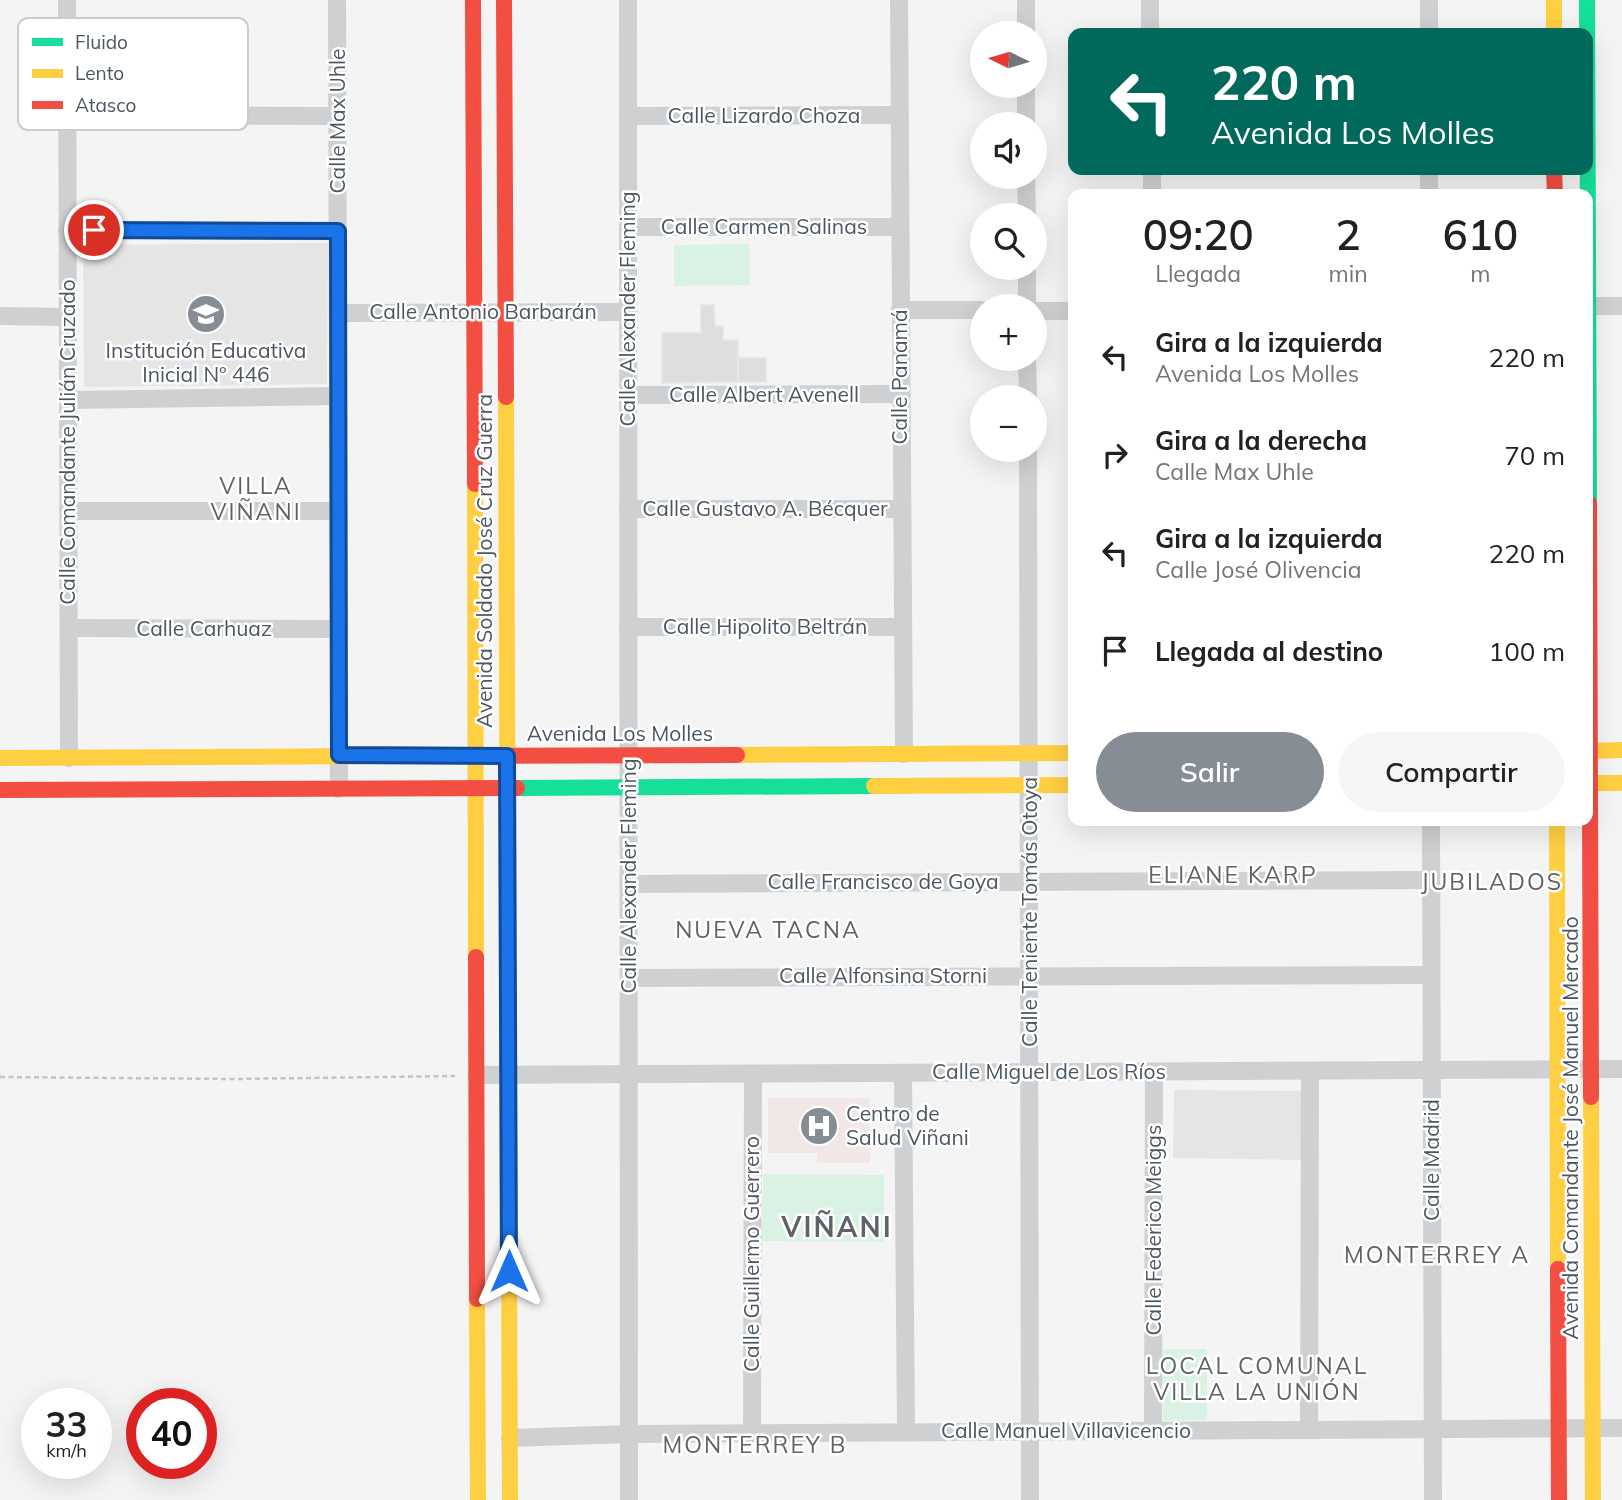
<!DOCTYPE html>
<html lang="es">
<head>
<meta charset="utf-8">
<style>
	:root { --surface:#fff; --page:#f6f6f6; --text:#202124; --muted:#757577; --accent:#868d94 }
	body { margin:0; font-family:Mulish,sans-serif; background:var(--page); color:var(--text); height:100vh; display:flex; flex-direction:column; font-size:26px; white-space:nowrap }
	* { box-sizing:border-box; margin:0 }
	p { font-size:23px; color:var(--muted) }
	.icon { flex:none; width:38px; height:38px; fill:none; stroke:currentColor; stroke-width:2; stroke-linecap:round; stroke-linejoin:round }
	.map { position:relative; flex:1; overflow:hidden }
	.side { position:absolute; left:1068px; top:189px; width:525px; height:637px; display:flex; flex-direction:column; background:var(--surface); border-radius:14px; box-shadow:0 7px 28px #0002 }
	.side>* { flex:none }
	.hud { position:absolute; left:1068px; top:28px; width:525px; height:147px; border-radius:14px; box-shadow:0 7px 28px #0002; background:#00695c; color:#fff; overflow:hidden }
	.needle { width:46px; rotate:275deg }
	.controls { position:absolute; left:970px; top:21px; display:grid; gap:14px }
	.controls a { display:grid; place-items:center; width:77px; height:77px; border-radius:50%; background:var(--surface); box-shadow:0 7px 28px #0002; font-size:35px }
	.speed { position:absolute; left:21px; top:1388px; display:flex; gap:14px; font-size:35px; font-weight:700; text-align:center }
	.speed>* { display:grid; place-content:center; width:91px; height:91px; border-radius:50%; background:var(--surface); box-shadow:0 7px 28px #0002; line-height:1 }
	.speed small { font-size:18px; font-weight:400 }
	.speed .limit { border:10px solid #d22; background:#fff; color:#111 }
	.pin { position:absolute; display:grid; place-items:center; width:60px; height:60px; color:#fff; margin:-30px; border:4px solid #fff; border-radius:50%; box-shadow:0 2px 7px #0007 }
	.me { position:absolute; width:77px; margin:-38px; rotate:0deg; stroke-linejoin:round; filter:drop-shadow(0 0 5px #0008) }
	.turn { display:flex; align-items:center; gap:24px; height:147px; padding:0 28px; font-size:32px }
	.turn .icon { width:91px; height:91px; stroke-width:2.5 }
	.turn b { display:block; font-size:49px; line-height:60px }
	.eta { display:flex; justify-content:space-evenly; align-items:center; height:119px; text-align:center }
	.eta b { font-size:42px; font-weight:600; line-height:49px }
	.button { display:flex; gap:14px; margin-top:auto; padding:14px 28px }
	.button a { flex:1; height:80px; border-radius:42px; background:var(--accent); color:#fff; font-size:28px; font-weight:600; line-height:80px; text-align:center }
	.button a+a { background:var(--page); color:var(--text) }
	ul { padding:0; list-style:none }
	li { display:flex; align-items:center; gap:21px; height:98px; padding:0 28px }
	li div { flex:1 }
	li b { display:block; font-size:26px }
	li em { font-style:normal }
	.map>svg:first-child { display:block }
	.education { fill:#e6e5e6 }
	.medical { fill:#f1e7e6 }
	.green { fill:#d9f2e3 }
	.building { fill:#ddddde; stroke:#e5e6e7; stroke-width:2 }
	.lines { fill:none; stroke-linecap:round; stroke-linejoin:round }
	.path { stroke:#bcc7c4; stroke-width:2.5; stroke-dasharray:5 3.5; stroke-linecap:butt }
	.street { stroke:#ced0d2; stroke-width:18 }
	.fast { stroke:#16e098; stroke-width:16 }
	.slow { stroke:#ffcf43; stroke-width:16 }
	.jam { stroke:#f24e42; stroke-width:16 }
	.route-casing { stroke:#114b97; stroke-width:18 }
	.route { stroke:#1a73e8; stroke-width:12 }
	.labels { text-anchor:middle; stroke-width:5; stroke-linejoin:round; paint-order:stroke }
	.street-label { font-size:21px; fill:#4a5661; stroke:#fff }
	.poi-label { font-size:21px; fill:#4a5661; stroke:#fff }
	.neighbourhood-label { font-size:23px; letter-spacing:2px; fill:#5f6368; stroke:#fff }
	.district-label { font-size:28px; font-weight:bold; letter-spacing:2px; fill:#5f6368; stroke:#fff }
	.key { fill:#fff; stroke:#c9ccd0; stroke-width:2 }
	.key-label { font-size:19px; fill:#4a5661 }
</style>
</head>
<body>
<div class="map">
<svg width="1622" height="1500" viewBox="0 0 1622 1500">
	<rect width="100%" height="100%" fill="#f4f4f4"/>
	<g class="education">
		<path d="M328 243 327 384 84 387 83 245Z"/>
		<path d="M1174 1090 1304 1091 1303 1160 1173 1158Z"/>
	</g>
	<path class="medical" d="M768 1098H870V1163H817V1153H768Z"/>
	<g class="green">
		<path d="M749 244 750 285 674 286V245Z"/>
		<path d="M763 1174 884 1175V1242L762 1241Z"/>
		<path d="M1163 1349H1207V1420L1163 1421Z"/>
	</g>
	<g class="building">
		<path d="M701 305H714L715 326H723V340H738V382L662 383V333H701Z"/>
		<rect x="738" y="358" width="28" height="24"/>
	</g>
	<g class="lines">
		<path class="path" d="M0 1077 234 1079 455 1076"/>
		<g class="street">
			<path d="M67 0 69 758"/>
			<path d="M337 0 339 789"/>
			<path d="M628 0 629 1500"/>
			<path d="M899 0 904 754"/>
			<path d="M1026 0V33"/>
			<path d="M1150 0V33"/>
			<path d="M1429 0V33"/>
			<path d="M1026 86V124"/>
			<path d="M67 115 337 116"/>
			<path d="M628 116 899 115"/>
			<path d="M1152 170V194"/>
			<path d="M1429 170V194"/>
			<path d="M1026 177 1027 215"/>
			<path d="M628 227H900"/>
			<path d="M67 230 338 231"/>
			<path d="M1027 268V306"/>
			<path d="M1587 306H1622"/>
			<path d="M900 310H982"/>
			<path d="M1034 311H1073"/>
			<path d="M338 313 628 312"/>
			<path d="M0 316 68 317"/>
			<path d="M1027 359 1028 397"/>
			<path d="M628 395 901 394"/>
			<path d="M68 400 338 396"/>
			<path d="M1028 450 1030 1500"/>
			<path d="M628 509H901"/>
			<path d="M68 511H338"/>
			<path d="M628 627H902"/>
			<path d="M69 628 339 629"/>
			<path d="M1431 821 1433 1500"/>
			<path d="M629 884 1431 880"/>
			<path d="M629 978 1431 975"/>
			<path d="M903 1073 906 1432"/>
			<path d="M477 1075 1622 1069"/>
			<path d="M1309 1430 1310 1071"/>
			<path d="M1153 1431 1154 1072"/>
			<path d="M752 1433 753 1074"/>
			<path d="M510 1438 629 1434 1622 1428"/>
		</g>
		<g class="fast">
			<path d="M1587 0 1589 503"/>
			<path d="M517 788 874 786"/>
			<path d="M508 953 509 1250"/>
		</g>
		<g class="slow">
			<path d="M1554 0V33"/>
			<path d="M506 397 508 953"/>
			<path d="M475 484 476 957"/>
			<path d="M1587 751 1622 750"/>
			<path d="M737 755 1073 753"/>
			<path d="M0 758 378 756"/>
			<path d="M1587 783H1622"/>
			<path d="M874 786 1073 785"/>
			<path d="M1557 821 1558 1269"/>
			<path d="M1591 1097 1593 1500"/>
			<path d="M509 1250 510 1500"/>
			<path d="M477 1299 478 1500"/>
		</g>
		<g class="jam">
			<path d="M473 0 475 484"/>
			<path d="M504 0 506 397"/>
			<path d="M1554 170 1555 194"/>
			<path d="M1589 503 1591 1097"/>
			<path d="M378 756 737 755"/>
			<path d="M0 790 517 788"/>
			<path d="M476 957 477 1299"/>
			<path d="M1558 1269 1559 1500"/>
		</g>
	</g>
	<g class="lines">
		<defs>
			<path id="route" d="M94 230 338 231 339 755 507 756 509 1271"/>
		</defs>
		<use href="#route" class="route-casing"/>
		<use href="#route" class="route"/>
	</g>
	<defs>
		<symbol id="school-disc" viewBox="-11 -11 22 22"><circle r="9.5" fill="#868d94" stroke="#fff"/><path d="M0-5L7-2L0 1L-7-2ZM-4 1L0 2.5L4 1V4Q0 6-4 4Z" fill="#fff"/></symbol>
		<symbol id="hospital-disc" viewBox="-11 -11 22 22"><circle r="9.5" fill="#868d94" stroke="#fff"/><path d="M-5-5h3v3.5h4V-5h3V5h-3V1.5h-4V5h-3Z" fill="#fff"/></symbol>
	</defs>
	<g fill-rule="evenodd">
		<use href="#school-disc" x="184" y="292" width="44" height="44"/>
		<use href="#hospital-disc" x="797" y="1104" width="44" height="44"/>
	</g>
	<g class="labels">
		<g class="street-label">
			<text x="764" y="123">Calle Lizardo Choza</text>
			<text transform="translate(338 121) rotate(-90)" y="7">Calle Max Uhle</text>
			<text x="764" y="234">Calle Carmen Salinas</text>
			<text transform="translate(628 309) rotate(-90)" y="7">Calle Alexander Fleming</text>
			<text x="483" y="319">Calle Antonio Barbarán</text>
			<text transform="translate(900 377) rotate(-90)" y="7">Calle Panamá</text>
			<text x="764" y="402">Calle Albert Avenell</text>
			<text transform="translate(68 442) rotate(-90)" y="7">Calle Comandante Julián Cruzado</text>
			<text x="765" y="516">Calle Gustavo A. Bécquer</text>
			<text transform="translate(485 561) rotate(-90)" y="7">Avenida Soldado José Cruz Guerra</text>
			<text x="765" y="634">Calle Hipolito Beltrán</text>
			<text x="204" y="636">Calle Carhuaz</text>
			<text x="620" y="741">Avenida Los Molles</text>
			<text transform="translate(629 876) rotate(-90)" y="7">Calle Alexander Fleming</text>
			<text x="883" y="889">Calle Francisco de Goya</text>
			<text transform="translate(1030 912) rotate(-90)" y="7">Calle Teniente Tomás Otoya</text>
			<text x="883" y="983">Calle Alfonsina Storni</text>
			<text x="1049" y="1079">Calle Miguel de Los Ríos</text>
			<text transform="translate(1571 1128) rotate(-90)" y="7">Avenida Comandante José Manuel Mercado</text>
			<text transform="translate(1432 1160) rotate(-90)" y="7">Calle Madrid</text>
			<text transform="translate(1154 1230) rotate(-90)" y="7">Calle Federico Meiggs</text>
			<text transform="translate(752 1254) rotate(-90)" y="7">Calle Guillermo Guerrero</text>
			<text x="1066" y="1438">Calle Manuel Villavicencio</text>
		</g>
		<g class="poi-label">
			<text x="206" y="358">Institución Educativa<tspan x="206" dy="24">Inicial Nº 446</tspan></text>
			<text x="846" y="1121" text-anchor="start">Centro de<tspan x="846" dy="24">Salud Viñani</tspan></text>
		</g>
		<g class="neighbourhood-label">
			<text x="256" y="494">VILLA<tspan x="256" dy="26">VIÑANI</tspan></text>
			<text x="1233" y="883">ELIANE KARP</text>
			<text x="1492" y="890">JUBILADOS</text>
			<text x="768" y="938">NUEVA TACNA</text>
			<text x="1437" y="1263">MONTERREY A</text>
			<text x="1257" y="1374">LOCAL COMUNAL<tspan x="1257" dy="26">VILLA LA UNIÓN</tspan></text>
			<text x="755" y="1453">MONTERREY B</text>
		</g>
		<g class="district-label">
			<text x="837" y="1237">VIÑANI</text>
		</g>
	</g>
	<rect x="18" y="18" width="230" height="112" rx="10" class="key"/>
	<rect x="32" y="38" width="31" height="8" fill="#16e098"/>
	<rect x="32" y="69" width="31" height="9" fill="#ffcf43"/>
	<rect x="32" y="101" width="31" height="8" fill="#f24e42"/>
	<g class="key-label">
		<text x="75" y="49">Fluido</text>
		<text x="75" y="80">Lento</text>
		<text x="75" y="112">Atasco</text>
	</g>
</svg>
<div class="controls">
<a><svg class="needle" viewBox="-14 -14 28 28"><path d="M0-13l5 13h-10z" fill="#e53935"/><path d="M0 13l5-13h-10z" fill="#757577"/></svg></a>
<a><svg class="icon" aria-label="sound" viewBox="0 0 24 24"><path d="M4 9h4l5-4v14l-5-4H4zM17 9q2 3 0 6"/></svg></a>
<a><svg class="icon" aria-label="search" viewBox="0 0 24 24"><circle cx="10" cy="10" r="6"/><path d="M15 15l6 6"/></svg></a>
<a>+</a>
<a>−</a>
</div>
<div class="speed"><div>33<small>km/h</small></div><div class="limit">40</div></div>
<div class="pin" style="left:94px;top:230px;background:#d93025"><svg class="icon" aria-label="arrive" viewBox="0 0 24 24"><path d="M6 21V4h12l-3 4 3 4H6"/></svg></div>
<svg class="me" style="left:509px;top:1271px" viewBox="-20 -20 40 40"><path d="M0-17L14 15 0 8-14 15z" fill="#1a73e8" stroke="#fff" stroke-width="4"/></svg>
<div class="hud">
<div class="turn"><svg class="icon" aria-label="left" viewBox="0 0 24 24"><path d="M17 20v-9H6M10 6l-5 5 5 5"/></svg><div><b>220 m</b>Avenida Los Molles</div></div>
</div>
<section class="side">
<div class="eta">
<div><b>09:20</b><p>Llegada</p></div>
<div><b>2</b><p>min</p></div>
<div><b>610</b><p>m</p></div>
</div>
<ul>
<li><svg class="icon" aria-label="left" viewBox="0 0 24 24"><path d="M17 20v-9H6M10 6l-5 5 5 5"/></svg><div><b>Gira a la izquierda</b><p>Avenida Los Molles</p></div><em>220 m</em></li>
<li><svg class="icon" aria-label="right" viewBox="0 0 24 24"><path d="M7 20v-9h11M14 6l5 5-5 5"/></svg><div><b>Gira a la derecha</b><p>Calle Max Uhle</p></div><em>70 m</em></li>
<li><svg class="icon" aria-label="left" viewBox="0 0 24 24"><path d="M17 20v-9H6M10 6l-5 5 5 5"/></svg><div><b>Gira a la izquierda</b><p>Calle José Olivencia</p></div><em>220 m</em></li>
<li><svg class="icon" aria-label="arrive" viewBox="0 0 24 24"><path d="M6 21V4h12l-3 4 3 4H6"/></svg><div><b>Llegada al destino</b></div><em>100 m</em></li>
</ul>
<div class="button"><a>Salir</a><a>Compartir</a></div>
</section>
</div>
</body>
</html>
